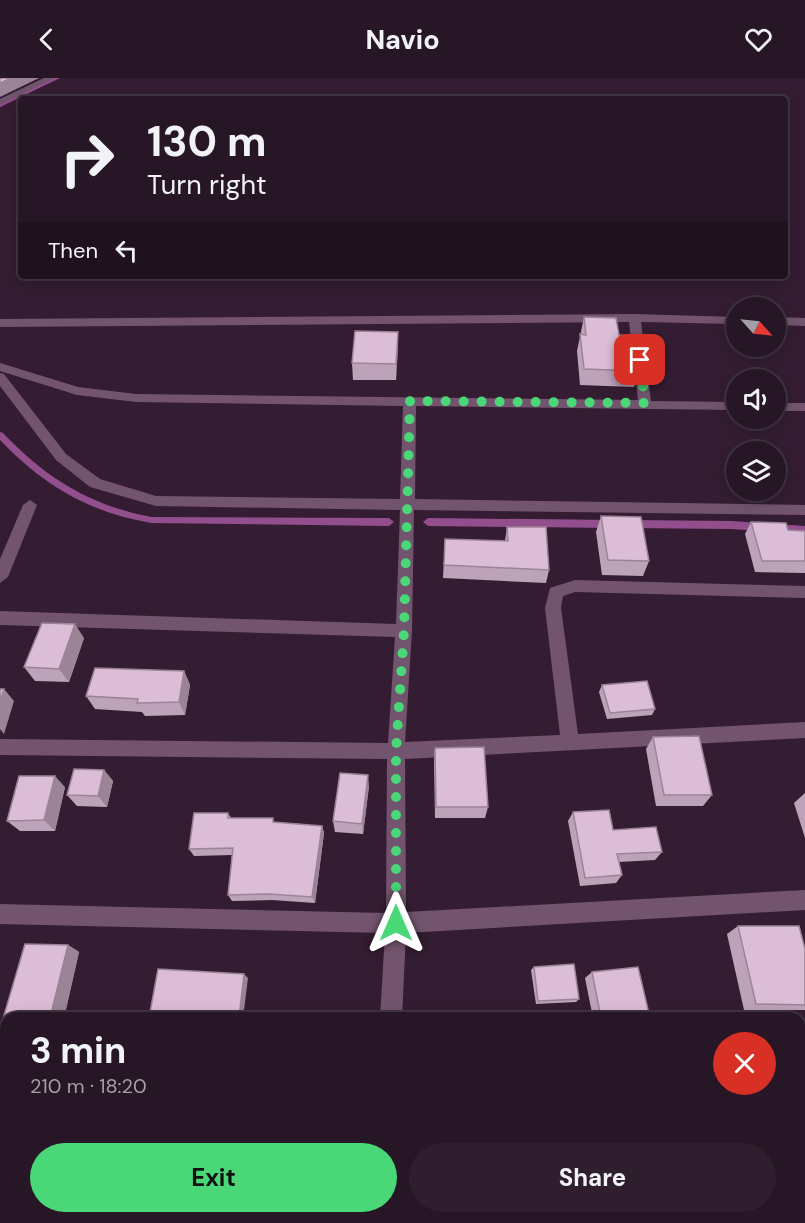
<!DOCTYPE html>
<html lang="en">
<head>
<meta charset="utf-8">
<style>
	:root { --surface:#271626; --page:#2f1f2e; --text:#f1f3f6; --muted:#a49fa7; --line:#433543; --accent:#49d778 }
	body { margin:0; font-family:"DM Sans",sans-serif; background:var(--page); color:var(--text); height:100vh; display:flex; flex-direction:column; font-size:22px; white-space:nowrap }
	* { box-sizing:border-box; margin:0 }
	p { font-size:20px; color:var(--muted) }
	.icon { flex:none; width:33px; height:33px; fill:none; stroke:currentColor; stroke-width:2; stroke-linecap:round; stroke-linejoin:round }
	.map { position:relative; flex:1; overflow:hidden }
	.side { position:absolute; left:0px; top:934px; width:806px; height:212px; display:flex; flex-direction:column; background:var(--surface); border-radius:18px 18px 0 0; box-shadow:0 3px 15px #0003,0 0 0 2px var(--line) }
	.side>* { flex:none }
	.banner { position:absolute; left:18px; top:18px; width:770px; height:183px; border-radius:6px; box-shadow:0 3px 15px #0003,0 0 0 2px var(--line); background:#271626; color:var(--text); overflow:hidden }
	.needle { width:39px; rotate:117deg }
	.controls { position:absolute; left:726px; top:219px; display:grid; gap:12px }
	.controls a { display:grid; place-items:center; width:60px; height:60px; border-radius:50%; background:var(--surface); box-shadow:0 3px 15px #0003,0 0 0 2px var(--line); font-size:30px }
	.pin { position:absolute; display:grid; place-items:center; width:51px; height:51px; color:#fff; margin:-26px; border-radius:12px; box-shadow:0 3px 9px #0006 }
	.me { position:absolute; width:66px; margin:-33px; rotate:0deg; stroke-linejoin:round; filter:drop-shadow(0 0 4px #0008) }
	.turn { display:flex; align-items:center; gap:21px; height:126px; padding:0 30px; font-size:27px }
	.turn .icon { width:78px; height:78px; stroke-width:2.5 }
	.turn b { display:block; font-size:42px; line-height:51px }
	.then { display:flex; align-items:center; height:57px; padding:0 30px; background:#0003; gap:12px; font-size:22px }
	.round { display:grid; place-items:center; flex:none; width:63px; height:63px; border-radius:32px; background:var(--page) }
	.summary { display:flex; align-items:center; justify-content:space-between; height:102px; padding:0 30px }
	h1 { font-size:36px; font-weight:700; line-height:45px }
	.primary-button { display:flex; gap:12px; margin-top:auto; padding:12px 30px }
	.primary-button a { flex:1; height:69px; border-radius:36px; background:var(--accent); color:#111; font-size:24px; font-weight:700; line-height:69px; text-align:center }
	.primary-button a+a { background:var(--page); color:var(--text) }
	header { display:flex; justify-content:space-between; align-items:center; height:78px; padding:0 30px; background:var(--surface); font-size:27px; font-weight:700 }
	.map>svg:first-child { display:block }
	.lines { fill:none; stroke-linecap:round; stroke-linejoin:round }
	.stream { fill:#934f8d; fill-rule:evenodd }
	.minor { fill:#72546e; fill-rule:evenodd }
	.wall { fill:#bda3b9 }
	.shaded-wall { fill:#9a8496 }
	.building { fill:#dcbdd7; stroke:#9a8496; stroke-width:1.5 }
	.route { stroke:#49d778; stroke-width:10; stroke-dasharray:0 18 }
</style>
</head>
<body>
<header><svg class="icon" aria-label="back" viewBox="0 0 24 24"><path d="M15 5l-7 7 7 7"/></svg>Navio<svg class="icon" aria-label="heart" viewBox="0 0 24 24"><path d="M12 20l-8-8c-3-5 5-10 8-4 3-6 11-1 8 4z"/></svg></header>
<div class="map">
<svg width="805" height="1145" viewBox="0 0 805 1145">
	<rect width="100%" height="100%" fill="#341d32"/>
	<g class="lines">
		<g class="stream">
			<path d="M53 0H60L0 29V25Z"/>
			<path d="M0 354 3 355C46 400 89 427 151 439L389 440 394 444 389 448 151 445C89 434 44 408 0 362Z"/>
			<path d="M428 440 613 442 618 446 613 450 428 448 423 444Z"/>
			<path d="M628 442 731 443 805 448V456L731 451 628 450 623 446Z"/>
		</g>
		<g class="minor">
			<path d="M44 0H55L0 27V21Z"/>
			<path d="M635 236 736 239V246L641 244 651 323 736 324V332L416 328 415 421 805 427V437L414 432 412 553 405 664 560 657 545 530 550 510 575 502 805 508V520L575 514 563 518 561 530 578 656 805 644V660L405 681 406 834 805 812V832L406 855 402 940H380L385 855 0 846V826L386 835 387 681 0 677V661L388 665 395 559 0 547V533L396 546 400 432 156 428 90 409 56 382 0 308V295L4 296 66 376 100 401 156 418 400 421 403 328 136 324 77 317 0 293V285L78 309 136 316 638 322 629 244 0 249V241Z"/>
			<path d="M776 239 805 240V248L776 247Z"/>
			<rect x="776" y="325" width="29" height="8"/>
			<path d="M30 422 37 427 8 499 0 505V481L23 427Z"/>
			<rect x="800" y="1016" width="5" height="22"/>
			<rect x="0" y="1046" width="6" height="24"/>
		</g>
	</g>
	<g class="wall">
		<path d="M584 239 619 257 639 293 634 309 580 307 577 273Z"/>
		<path d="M398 254 396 302H353L352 285Z"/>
		<path d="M601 438 649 483 643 498 602 497 596 454Z"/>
		<path d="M751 444 788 452 805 453V495L755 494 745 456Z"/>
		<path d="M507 449 549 492 546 505 443 500 445 461 505 463Z"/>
		<path d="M84 560 69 604 35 603 24 589Z"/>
		<path d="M184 593 190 607 185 637 145 638 142 634 95 631 86 618Z"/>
		<path d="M602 607 655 631 652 637 607 641 599 614Z"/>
		<path d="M653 659 712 717 703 728H656L646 671Z"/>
		<path d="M435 670 488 729 485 740H435L434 682Z"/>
		<path d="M104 692 113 703 107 729 77 728 67 717Z"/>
		<path d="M369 708 363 756 335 754 333 743Z"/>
		<path d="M65 709 55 753H20L7 743Z"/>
		<path d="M805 715V760L794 725Z"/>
		<path d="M573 734 662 774 655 782 619 784 622 797 616 805 580 808 568 743Z"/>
		<path d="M228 735 231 740 322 748 324 755 315 825 272 822 232 823 228 817 232 777 194 778 189 771Z"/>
		<path d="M738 848 805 871V932H744L727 856Z"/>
		<path d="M25 866 68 867 79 874 64 940H6V991L0 990V951Z"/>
		<path d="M534 889 579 921 576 924 536 926 531 892Z"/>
		<path d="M592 894 650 940H593L585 900Z"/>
		<path d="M800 1079H805V1145H698L697 1140H800Z"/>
		<path d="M534 1140H593L594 1145H535Z"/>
	</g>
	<g class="shaded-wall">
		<path d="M11 0H39L0 19V5Z"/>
		<path d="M398 254V271L396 302V286Z"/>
		<path d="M75 546 84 560 69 604 59 591Z"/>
		<path d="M184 593 190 607 185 637 179 624Z"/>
		<path d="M4 611 14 623 4 656 0 651V623Z"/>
		<path d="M104 692 113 703 107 729 98 718Z"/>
		<path d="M368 697 369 708 363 756 362 746Z"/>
		<path d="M55 698 65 709 55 753 44 742Z"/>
		<path d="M322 748 324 755 315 825 312 819Z"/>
		<path d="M68 867 79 874 64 940H50Z"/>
		<path d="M244 896 248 900 243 940H239Z"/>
		<path d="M91 1140H101V1141L90 1144Z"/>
		<rect x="316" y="1140" width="3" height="5"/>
	</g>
	<g class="building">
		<path d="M0 0H11L0 5Z"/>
		<path d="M584 239 616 240 619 257 635 258 639 293 584 291 580 256 586 257Z"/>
		<path d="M355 253 398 254 396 286 352 285Z"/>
		<path d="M601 438 641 439 649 483 608 482Z"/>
		<path d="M751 444 786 445 788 452 805 453V483H762Z"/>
		<path d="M507 449H546L549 492 444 487 445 461 508 463Z"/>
		<path d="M42 545 75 546 59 591 24 589Z"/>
		<path d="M95 590 184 593 179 624 137 625 138 621 86 618Z"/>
		<path d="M647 603 655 631 610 635 602 607Z"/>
		<path d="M0 611H4L0 623Z"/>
		<path d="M699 658 712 717H664L653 659Z"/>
		<path d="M484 669 488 729H436L435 670Z"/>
		<path d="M74 691 104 692 98 718 67 717Z"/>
		<path d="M340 695 368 697 362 746 333 743Z"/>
		<path d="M19 698H55L44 742 7 743Z"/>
		<path d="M609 732 613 752 656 749 662 774 617 776 622 797 585 800 573 734Z"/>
		<path d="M194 735H228V740H273V744L322 748 312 819 269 816 228 817 233 770 189 771Z"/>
		<path d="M738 848H799L805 871V927L756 926Z"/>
		<path d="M25 866 68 867 50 940H6V988H0V951Z"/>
		<path d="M574 886 579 921 538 923 534 889Z"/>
		<path d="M638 889 650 940H601L592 894Z"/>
		<path d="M158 891 244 896 239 940H149Z"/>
		<path d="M800 1080H805V1145H710L709 1140H800Z"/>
		<rect x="0" y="1101" width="6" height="33"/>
		<path d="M44 1140H91L90 1144 43 1142Z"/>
		<rect x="173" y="1140" width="143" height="5"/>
		<rect x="452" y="1140" width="79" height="5"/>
		<path d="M539 1140H593L594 1145H540Z"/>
	</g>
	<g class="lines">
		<path class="route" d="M396 845V673L404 553 410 323 645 325 640 282"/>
	</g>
</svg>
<div class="controls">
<a><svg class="needle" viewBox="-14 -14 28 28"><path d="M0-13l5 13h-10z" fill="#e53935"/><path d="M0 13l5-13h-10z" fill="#a49fa7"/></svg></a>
<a><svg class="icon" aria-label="sound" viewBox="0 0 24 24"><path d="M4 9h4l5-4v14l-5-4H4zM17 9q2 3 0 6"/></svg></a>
<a><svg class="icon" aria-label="layers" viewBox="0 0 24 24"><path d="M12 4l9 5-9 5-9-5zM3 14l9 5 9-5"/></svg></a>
</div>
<div class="pin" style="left:640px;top:282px;background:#d93025"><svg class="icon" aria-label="arrive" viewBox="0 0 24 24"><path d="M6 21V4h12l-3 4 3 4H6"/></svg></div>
<svg class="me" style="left:396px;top:845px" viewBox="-20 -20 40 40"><path d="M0-17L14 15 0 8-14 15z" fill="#49d778" stroke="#fff" stroke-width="4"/></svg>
<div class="banner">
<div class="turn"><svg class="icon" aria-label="right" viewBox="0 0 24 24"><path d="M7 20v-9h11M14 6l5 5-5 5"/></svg><div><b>130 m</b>Turn right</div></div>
<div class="then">Then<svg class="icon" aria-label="left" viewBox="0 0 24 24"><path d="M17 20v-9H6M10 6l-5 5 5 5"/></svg></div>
</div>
<section class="side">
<div class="summary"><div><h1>3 min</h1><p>210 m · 18:20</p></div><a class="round" style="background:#d93025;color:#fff"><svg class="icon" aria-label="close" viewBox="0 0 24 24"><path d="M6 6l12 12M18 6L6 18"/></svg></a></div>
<div class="primary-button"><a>Exit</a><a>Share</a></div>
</section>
</div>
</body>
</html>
